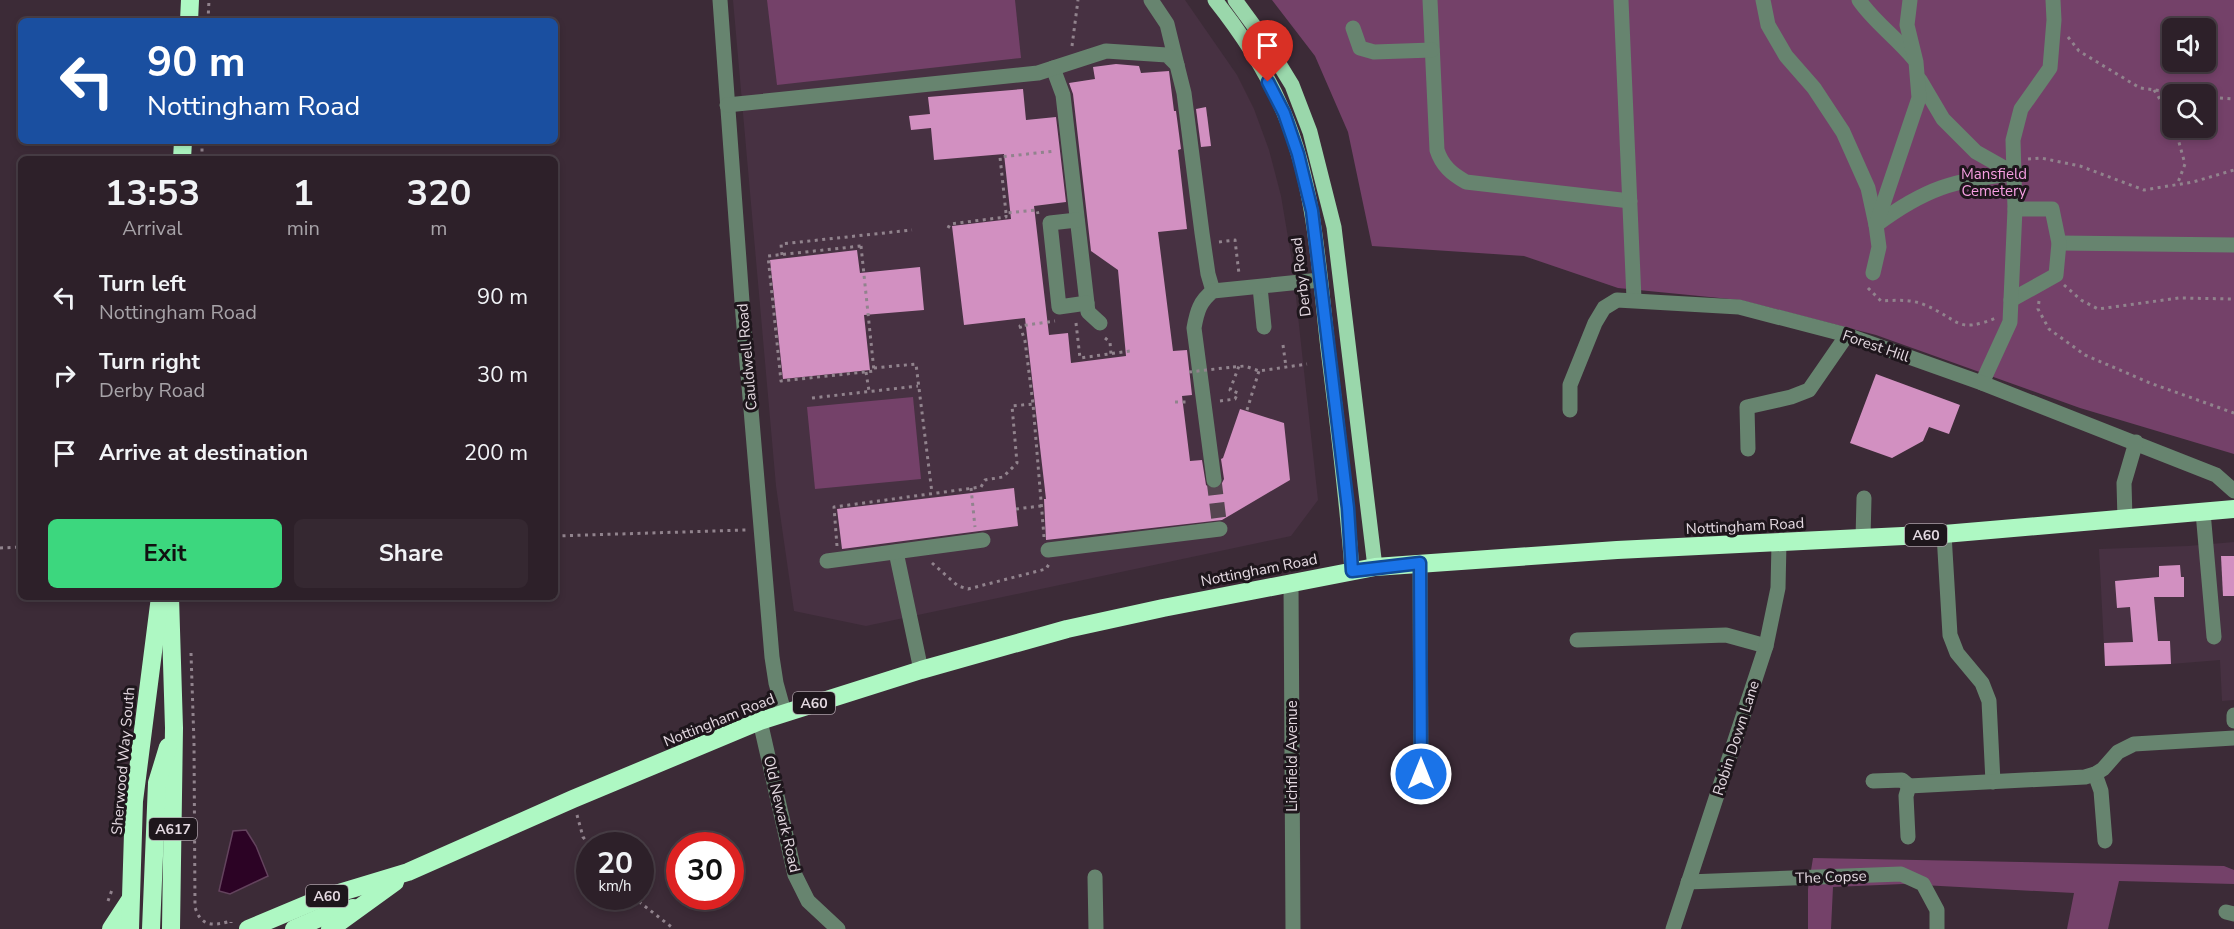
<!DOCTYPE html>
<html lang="en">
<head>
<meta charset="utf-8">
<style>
	:root { --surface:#2d2029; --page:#352831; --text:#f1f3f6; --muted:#a7a3a8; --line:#483e46; --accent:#3cd77e }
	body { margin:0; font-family:"Nunito Sans",sans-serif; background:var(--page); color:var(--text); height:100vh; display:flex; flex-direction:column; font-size:22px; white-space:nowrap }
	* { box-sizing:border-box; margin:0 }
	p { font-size:20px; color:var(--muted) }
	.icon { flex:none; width:33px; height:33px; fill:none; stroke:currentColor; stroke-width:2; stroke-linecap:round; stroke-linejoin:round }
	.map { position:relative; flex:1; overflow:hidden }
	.details { position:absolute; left:18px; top:156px; width:540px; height:444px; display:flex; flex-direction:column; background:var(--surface); border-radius:9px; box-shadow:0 3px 9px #0003,0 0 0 2px var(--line) }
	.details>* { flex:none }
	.banner { position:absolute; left:18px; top:18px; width:540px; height:126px; border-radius:9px; box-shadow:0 3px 9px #0003,0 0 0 2px var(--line); background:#1a4fa0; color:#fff; overflow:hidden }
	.buttons { position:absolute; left:2162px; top:18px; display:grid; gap:12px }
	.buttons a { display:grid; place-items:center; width:54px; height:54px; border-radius:9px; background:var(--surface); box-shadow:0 3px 9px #0003,0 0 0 2px var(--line); font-size:30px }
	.speed { position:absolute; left:576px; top:832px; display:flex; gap:12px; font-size:30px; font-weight:700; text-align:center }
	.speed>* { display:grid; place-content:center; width:78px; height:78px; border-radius:50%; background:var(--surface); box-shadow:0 3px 9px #0003,0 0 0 2px var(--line); line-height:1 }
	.speed small { font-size:15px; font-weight:400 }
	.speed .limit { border:9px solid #d22; background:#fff; color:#111 }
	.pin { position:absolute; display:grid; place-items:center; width:51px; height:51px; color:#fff; margin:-62px -26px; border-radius:50% 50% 50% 0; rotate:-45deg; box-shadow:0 0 6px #0007 }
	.pin .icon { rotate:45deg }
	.me { position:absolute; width:66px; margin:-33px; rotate:0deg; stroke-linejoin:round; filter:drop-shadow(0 0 4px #0008) }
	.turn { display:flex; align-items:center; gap:21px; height:126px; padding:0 30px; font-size:27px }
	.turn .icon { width:78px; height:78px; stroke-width:2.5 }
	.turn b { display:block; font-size:42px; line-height:51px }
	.eta { display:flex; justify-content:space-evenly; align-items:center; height:102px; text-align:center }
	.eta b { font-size:36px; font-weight:700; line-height:42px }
	.primary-button { display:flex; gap:12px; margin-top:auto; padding:12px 30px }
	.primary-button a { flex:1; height:69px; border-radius:9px; background:var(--accent); color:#111; font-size:24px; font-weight:700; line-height:69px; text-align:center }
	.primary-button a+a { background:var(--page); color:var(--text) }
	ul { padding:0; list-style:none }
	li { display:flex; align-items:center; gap:18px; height:78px; padding:0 30px }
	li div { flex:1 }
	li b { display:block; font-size:22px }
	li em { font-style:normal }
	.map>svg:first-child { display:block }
	.built { fill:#473142 }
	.green { fill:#744169; fill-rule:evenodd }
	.water { fill:#2c0325; stroke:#63435d; stroke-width:1.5 }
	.building { fill:#d290c1 }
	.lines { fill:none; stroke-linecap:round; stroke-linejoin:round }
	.minor-tunnel { stroke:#554550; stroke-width:15; stroke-dasharray:15 8; stroke-linecap:butt }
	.path { stroke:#91838d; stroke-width:3; stroke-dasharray:3 4.5; stroke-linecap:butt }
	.minor { stroke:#67846f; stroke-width:15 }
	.major { stroke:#9ad7ab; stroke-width:15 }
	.highway { stroke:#aef8c3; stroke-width:18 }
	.path-bridge { stroke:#91838d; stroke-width:3; stroke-dasharray:3 4.5; stroke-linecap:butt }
	.route-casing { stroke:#114b97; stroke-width:15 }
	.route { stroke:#1a73e8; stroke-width:10 }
	.labels { text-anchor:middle; stroke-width:6; stroke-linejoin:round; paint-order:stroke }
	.shield { fill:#1e161c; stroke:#a99ea6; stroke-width:1.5 }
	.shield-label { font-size:14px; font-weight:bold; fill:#e4d9e1 }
	.park-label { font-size:15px; fill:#f79fe2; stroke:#1e161c }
	.street-label { font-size:15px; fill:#e4d9e1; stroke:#1e161c }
</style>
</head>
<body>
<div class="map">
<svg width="2234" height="929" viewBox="0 0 2234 929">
	<rect width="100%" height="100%" fill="#3c2b37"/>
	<g class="built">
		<path d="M733 0H1185L1237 75 1254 109 1269 150 1281 196 1292 261 1318 500 1291 536 866 626 794 611 776 486Z"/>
		<path d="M2234 542V700L2222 701 2220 660 2171 664 2105 666 2099 549 2188 546Z"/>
	</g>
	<g class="green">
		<path d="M767 0H1015L1021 58 777 85Z"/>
		<path d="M1272 0H2234V454L2080 408 1876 335 1740 300 1618 288 1524 256 1372 246 1348 132 1315 56ZM2172 28H2205V62H2172ZM2172 94H2205V128H2172Z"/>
		<path d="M913 397 921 479 815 489 807 407Z"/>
		<path d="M1813 858 2224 866 2234 870V884L2119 881 2108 929H2067L2074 893 1903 884 1833 887 1831 929H1808V889Z"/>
	</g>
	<path class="water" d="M246 830 256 846 268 876 230 894 219 891 233 831Z"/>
	<g class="building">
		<path d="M1116 64 1139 66 1141 73 1169 71 1174 111H1176L1181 149 1178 150 1187 229 1158 232 1173 351 1187 350 1192 395 1182 396 1190 461 1202 460 1206 485 1211 489 1220 487 1224 479 1221 459 1223 458 1240 409 1284 423 1290 480 1222 520 1046 540 1044 499H1046L1025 318 964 325 952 226 1011 219 1004 154 934 160 931 128 911 130 909 116 930 114 928 97 1023 89 1026 120 1056 117 1066 202 1034 206 1049 335 1068 333 1071 363 1126 356 1118 270 1091 251 1073 94 1069 83 1095 79 1093 67Z"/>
		<path d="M1206 107 1211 146 1201 147 1196 109Z"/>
		<path d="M857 250 860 273 920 267 924 310 864 315 870 370 783 379 770 260Z"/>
		<path d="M1876 374 1960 405 1949 434 1929 427 1923 441 1892 458 1850 443Z"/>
		<path d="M1014 488 1018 526 842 549 837 509Z"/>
		<path d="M2221 556H2234V596H2223Z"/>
		<path d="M2180 565 2181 577H2184V597H2154L2158 641H2170L2171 664 2105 666 2104 643 2133 642 2130 607 2117 608 2115 581 2159 577V566Z"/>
	</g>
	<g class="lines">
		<path class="minor-tunnel" d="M1214 480 1220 529"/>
		<g class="path">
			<path d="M208 21 209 0"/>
			<path d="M2068 37 2079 51 2140 88 2187 94"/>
			<path d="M1072 46 1078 0"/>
			<path d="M2154 90 2172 118"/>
			<path d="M2205 97 2234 99"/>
			<path d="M2175 128 2185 164 2177 185"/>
			<path d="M202 159V141"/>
			<path d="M2028 159 2041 158 2080 166 2144 190 2193 182 2234 170"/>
			<path d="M1006 213 1000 157 1055 151"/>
			<path d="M948 228 950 224 1006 217V213L1037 210 1038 214"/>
			<path d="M1219 242 1235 240 1239 274"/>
			<path d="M861 246 874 371 781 381 768 256Z"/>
			<path d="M782 255 781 244 912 230"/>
			<path d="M2064 285 2081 300 2098 309 2179 298 2234 299"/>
			<path d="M1868 288 1881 301C1897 300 1913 299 1927 306 1960 320 1956 334 1996 318"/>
			<path d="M2039 301 2038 309 2049 329 2085 355 2150 383 2234 413"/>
			<path d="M1076 323 1080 358 1130 351"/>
			<path d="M1105 338 1110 342 1111 354"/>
			<path d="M1283 345 1286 367"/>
			<path d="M1233 367 1245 366 1259 371 1307 364"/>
			<path d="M874 368 916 364 932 493"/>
			<path d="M866 372 869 391"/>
			<path d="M812 398 918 386"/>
			<path d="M1220 401 1235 399 1238 393 1230 390 1239 366"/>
			<path d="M1175 402H1188"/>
			<path d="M1247 410 1259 371"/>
			<path d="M971 488 975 527"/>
			<path d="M1016 509 1041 506"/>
			<path d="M555 536 746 530"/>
			<path d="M1044 537 1033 404 1025 341 1020 326 1055 321"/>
			<path d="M837 546 834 507 981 487 985 480 1003 477 1017 463 1012 406 1033 404"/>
			<path d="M0 548 21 547"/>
			<path d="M932 563 958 586 968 589 1046 569 1049 564"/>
			<path d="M191 653 194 743 195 907C201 927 213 926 231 921V923"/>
			<path d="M577 815 583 837 590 846"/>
			<path d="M633 897 674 929"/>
			<path d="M108 901 113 887"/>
		</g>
		<g class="minor">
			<path d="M720 0 743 315 772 657 776 683 784 712"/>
			<path d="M1151 0 1167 24 1177 65"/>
			<path d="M1430 0 1437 150C1442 166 1452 174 1466 182L1630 201"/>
			<path d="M1621 0 1634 299"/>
			<path d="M1763 0 1768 25 1786 56 1814 88 1843 132 1868 188 1876 225C1924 189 1955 179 2015 174"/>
			<path d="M1859 0C1874 22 1897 38 1914 59"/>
			<path d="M1353 28 1360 48 1374 52 1432 50"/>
			<path d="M1053 68 1063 95 1088 312 1100 323"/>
			<path d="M1920 80 1943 119 1976 152 2015 174"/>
			<path d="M727 105 1038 73 1106 51 1167 55 1177 65 1184 93 1202 233 1208 274 1213 291"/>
			<path d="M1077 220 1050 223 1059 307 1087 303"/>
			<path d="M2059 243 2234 245"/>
			<path d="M1873 273 1879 247 1876 225 1919 98 1916 62 1907 25 1910 0"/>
			<path d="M1260 287 1264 327"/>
			<path d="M2011 300 2056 275 2059 243 2052 209H2015"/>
			<path d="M1982 383 2010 322 2015 209 2013 140 2021 109 2050 68 2054 20 2053 0"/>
			<path d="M1570 410V385L1595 323 1604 308 1617 300 1739 307 1847 335 1982 383 2216 475 2234 491"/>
			<path d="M1748 449 1747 407 1791 397 1809 390 1847 335"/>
			<path d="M1214 480 1194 328C1197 311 1200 301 1213 291L1320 280"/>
			<path d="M2203 512 2214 637"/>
			<path d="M2125 519 2124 483 2136 442"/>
			<path d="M1944 534 1950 635 1957 653 1982 683 1989 701 1993 782"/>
			<path d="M1863 539 1864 498"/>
			<path d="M1048 550 1220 529"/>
			<path d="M896 552 921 670"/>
			<path d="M827 561 983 540"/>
			<path d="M1420 563 1421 797"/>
			<path d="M1291 582 1293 929"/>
			<path d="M1577 640 1726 635 1766 646"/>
			<path d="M2234 715V721"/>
			<path d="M760 721 795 875 808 901 838 929"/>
			<path d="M2095 774 2101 791 2105 841"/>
			<path d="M1873 781 1902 780 1909 786"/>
			<path d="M1908 837 1906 796 1909 786 2085 777 2095 774 2103 769 2118 752 2134 744 2234 738"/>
			<path d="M1095 877 1096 929"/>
			<path d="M1688 882 1901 874 1923 884 1937 910V929"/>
			<path d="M2226 912 2234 914"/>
			<path d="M1673 929 1766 646 1778 588 1779 543"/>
		</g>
		<g class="major">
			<path d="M1215 0C1242 34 1267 72 1284 113 1315 187 1319 270 1328 349 1337 423 1347 497 1352 571"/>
			<path d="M1235 0 1265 41 1292 85 1310 132 1334 227 1375 567"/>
		</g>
		<g class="highway">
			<path d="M189 21 190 0"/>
			<path d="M182 159 183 141"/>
			<path d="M170 597 174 728 171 929"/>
			<path d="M111 929 130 900"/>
			<path d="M130 929 134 801 160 597"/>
			<path d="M151 929 157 783 168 747"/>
			<path d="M248 929 322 898 408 872 573 799 760 721 921 670 1067 629 1163 608 1375 567 1617 550 1944 534 2234 509"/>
			<path d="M294 929 324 916 353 908"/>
			<path d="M330 929 395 882"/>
		</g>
		<path class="path-bridge" d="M1189 372 1233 367"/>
	</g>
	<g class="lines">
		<defs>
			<path id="route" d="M1268 82 1284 113 1298 154 1312 211 1348 508 1352 571 1420 563 1421 774"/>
		</defs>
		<use href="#route" class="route-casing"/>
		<use href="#route" class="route"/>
	</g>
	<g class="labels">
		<g class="shield">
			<rect x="1905" y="524" width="42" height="22" rx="4.5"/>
			<rect x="793" y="692" width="42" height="22" rx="4.5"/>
			<rect x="149" y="818" width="48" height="22" rx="4.5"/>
			<rect x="306" y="885" width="42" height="22" rx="4.5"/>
		</g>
		<g class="shield-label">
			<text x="1926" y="540">A60</text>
			<text x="814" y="708">A60</text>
			<text x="173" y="834">A617</text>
			<text x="327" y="901">A60</text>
		</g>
		<g class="park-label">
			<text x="1994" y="179">Mansfield<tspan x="1994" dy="17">Cemetery</tspan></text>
		</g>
		<g class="street-label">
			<text transform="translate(1301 277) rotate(-97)" y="5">Derby Road</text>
			<text transform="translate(1876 346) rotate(19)" y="5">Forest Hill</text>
			<text transform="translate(747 357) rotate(-95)" y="5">Cauldwell Road</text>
			<text transform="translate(1745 526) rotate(-3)" y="5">Nottingham Road</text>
			<text transform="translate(1259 570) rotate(-11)" y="5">Nottingham Road</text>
			<text transform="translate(719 720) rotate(-22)" y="5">Nottingham Road</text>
			<text transform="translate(1736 738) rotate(-72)" y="5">Robin Down Lane</text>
			<text transform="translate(1292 756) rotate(-90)" y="5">Lichfield Avenue</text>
			<text transform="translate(123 761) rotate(-85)" y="5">Sherwood Way South</text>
			<text transform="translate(782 814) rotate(77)" y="5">Old Newark Road</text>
			<text transform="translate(1831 877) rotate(-2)" y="5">The Copse</text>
		</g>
	</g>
</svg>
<div class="buttons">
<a><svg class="icon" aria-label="sound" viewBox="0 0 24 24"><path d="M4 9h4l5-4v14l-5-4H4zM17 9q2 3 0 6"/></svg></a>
<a><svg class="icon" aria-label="search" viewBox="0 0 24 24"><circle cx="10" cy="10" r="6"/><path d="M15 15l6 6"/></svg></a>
</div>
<div class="speed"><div>20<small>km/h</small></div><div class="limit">30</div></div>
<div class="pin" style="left:1268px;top:82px;background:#d93025"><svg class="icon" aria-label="arrive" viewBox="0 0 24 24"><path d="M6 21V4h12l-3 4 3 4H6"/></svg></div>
<svg class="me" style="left:1421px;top:774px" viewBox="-20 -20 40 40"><circle r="17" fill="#1a73e8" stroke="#fff" stroke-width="3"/><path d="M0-11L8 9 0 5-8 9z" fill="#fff"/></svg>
<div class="banner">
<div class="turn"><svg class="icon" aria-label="left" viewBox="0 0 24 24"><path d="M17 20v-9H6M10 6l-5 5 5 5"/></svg><div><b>90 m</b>Nottingham Road</div></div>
</div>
<section class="details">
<div class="eta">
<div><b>13:53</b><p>Arrival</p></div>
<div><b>1</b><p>min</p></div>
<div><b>320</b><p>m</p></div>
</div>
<ul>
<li><svg class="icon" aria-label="left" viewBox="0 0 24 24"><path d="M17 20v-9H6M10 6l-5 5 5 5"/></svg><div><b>Turn left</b><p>Nottingham Road</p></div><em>90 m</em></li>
<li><svg class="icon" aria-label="right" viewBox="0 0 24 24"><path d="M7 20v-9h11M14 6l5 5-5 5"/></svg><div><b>Turn right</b><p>Derby Road</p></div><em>30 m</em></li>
<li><svg class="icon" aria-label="arrive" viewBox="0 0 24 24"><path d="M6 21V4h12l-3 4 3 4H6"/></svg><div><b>Arrive at destination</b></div><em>200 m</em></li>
</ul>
<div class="primary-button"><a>Exit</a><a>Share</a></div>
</section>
</div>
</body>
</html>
